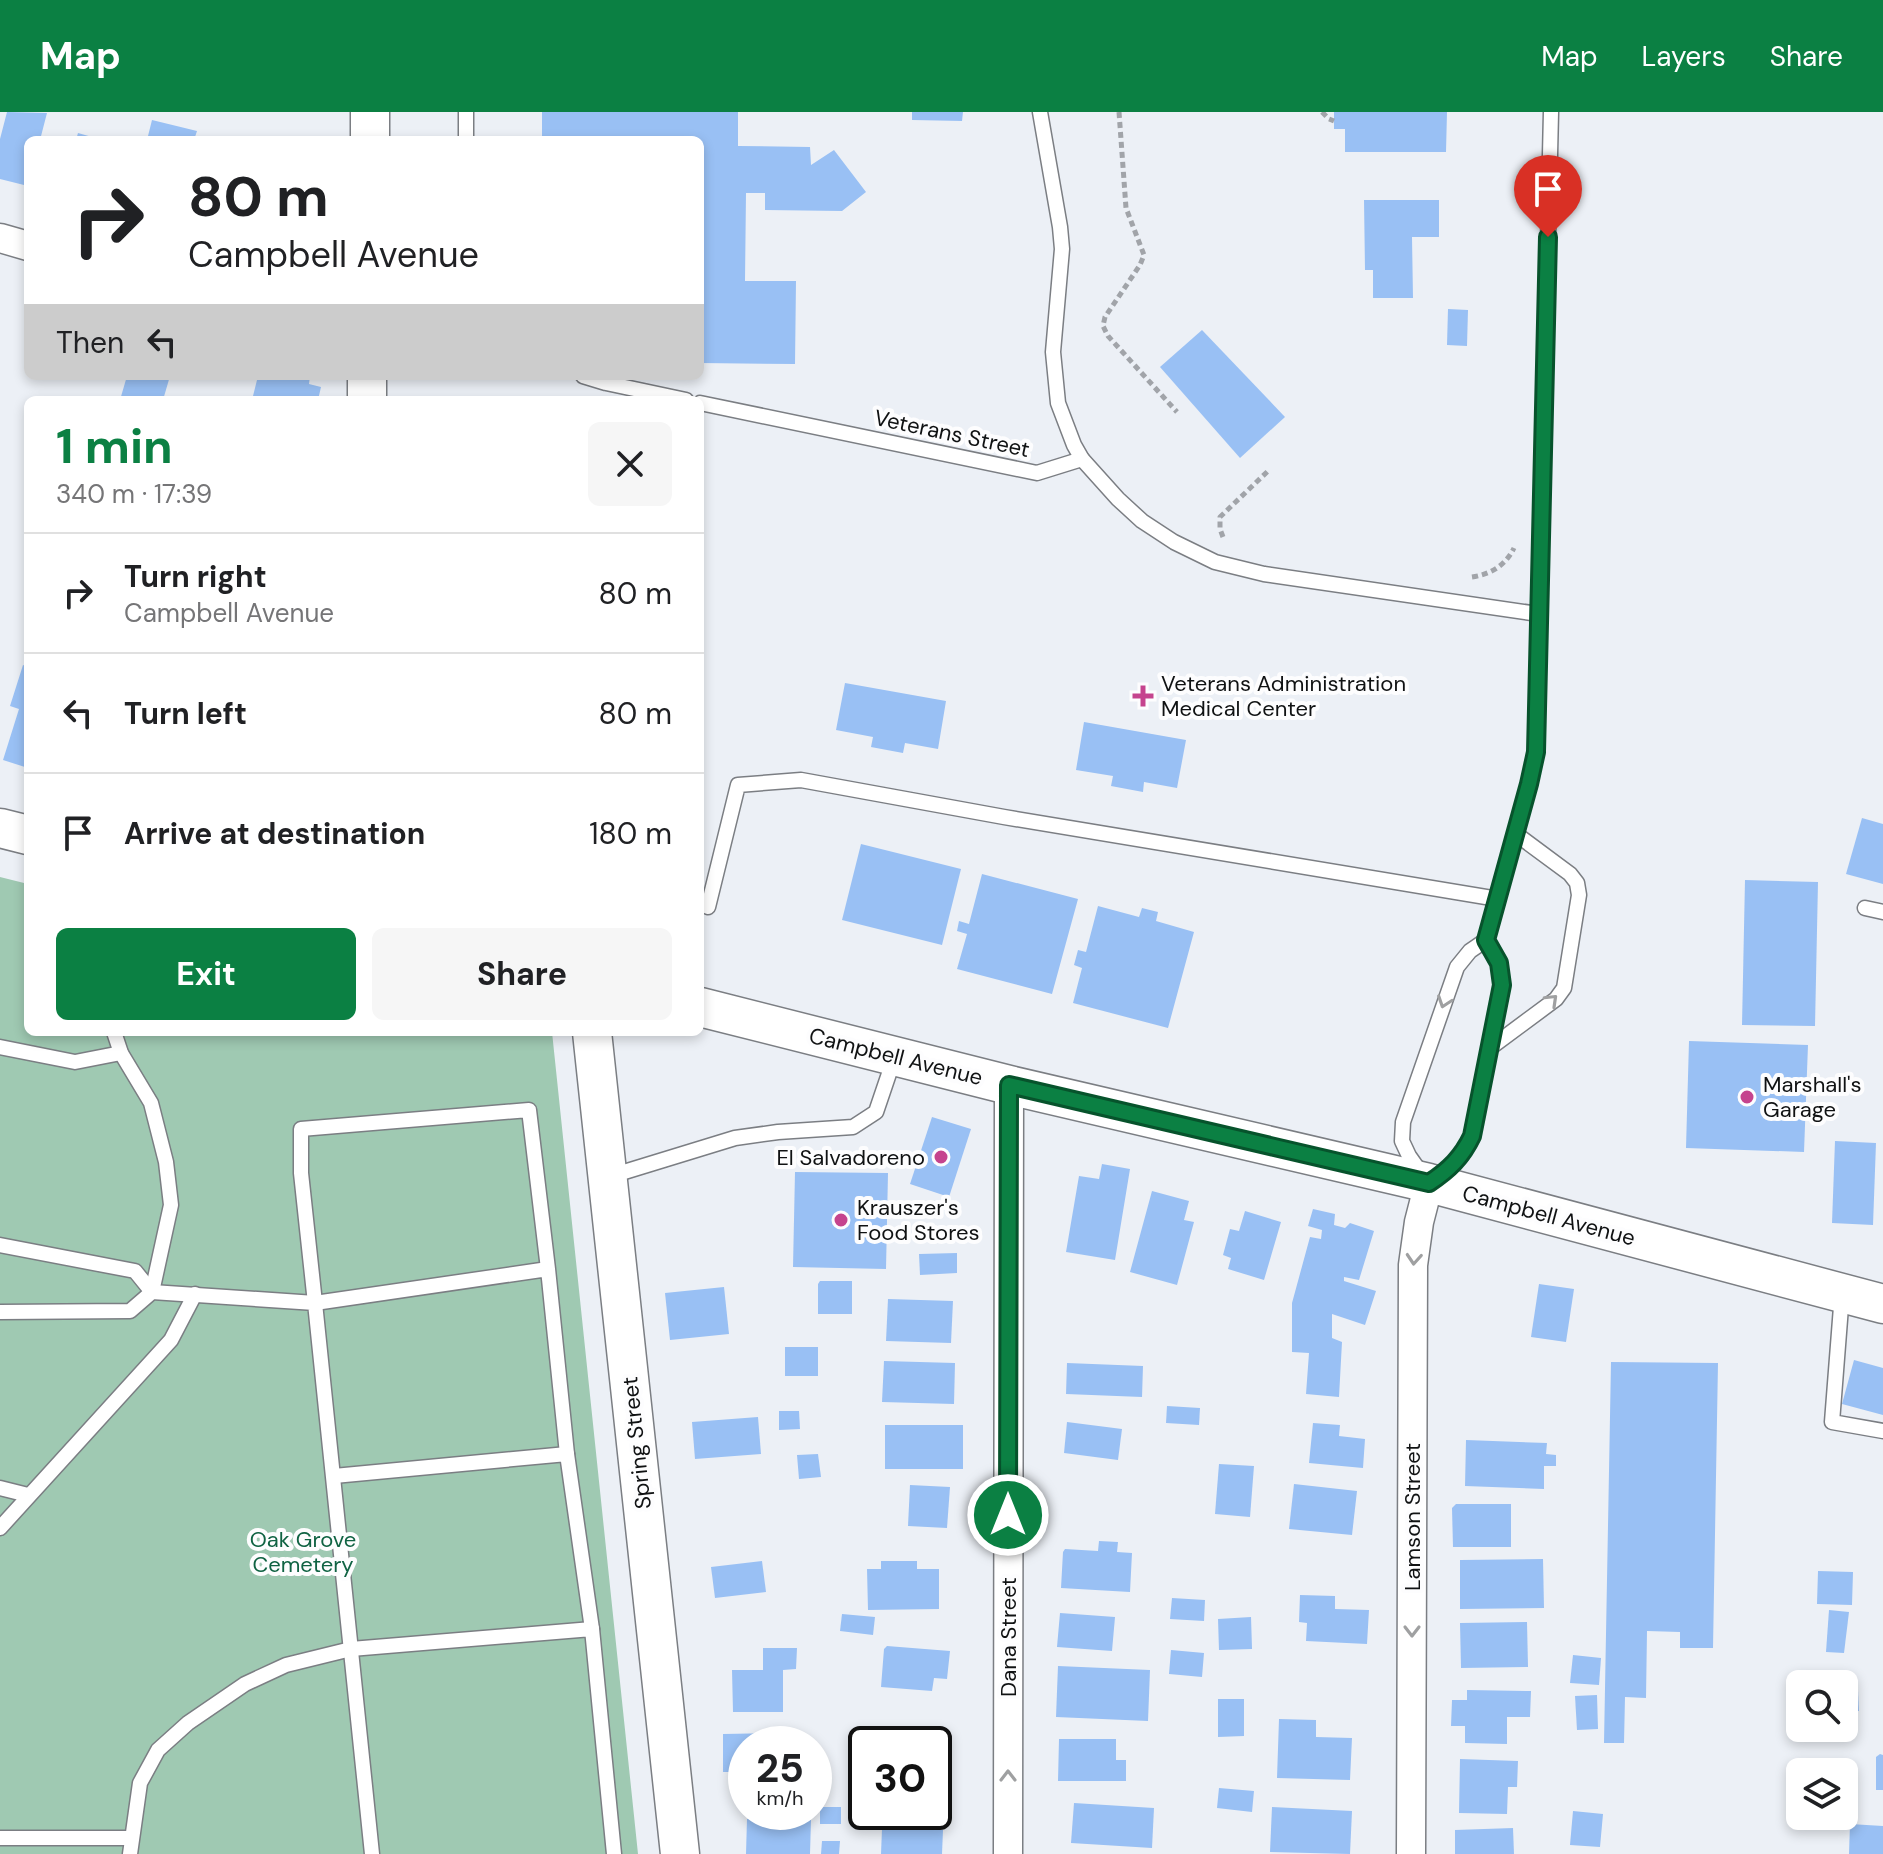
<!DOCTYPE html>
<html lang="en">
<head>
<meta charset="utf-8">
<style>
	:root { --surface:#fff; --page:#f6f6f6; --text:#202124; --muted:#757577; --line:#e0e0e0; --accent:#0b8043 }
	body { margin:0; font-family:"DM Sans",sans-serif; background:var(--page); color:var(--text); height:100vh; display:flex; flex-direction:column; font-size:30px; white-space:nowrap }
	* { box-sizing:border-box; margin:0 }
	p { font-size:26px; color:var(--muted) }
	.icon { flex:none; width:44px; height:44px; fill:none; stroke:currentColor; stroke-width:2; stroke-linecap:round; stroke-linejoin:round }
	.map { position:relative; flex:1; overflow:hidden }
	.panel { position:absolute; left:24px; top:284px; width:680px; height:640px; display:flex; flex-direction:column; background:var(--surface); border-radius:12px; box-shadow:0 4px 12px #0003 }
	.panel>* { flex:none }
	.hud { position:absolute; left:24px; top:24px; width:680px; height:244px; border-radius:12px; box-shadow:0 4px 12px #0003; background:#fff; color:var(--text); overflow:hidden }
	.buttons { position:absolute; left:1786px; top:1558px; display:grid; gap:16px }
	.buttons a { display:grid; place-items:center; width:72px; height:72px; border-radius:12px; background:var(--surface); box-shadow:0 4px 12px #0003; font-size:40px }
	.speed { position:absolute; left:728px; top:1614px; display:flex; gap:16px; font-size:40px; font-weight:700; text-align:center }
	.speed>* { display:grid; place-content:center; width:104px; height:104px; border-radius:50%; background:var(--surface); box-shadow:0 4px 12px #0003; line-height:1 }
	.speed small { font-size:20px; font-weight:400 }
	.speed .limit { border:4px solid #111; border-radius:12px; background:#fff; color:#111 }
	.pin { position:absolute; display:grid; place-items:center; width:68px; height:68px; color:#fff; margin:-82px -34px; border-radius:50% 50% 50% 0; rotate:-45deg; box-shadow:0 0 8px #0007 }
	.pin .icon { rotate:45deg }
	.me { position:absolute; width:88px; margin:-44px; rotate:0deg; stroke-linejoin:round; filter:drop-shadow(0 0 6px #0008) }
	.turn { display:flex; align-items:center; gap:28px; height:168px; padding:0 32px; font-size:36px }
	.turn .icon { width:104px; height:104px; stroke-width:2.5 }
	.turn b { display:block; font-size:56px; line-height:68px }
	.then { display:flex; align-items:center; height:76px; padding:0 32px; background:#0003; gap:16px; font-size:30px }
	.round { display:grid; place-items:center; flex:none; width:84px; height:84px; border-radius:12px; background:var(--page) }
	.headline { display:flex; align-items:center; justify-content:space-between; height:136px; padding:0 32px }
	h1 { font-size:48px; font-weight:700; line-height:60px; color:var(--accent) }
	.cta { display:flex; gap:16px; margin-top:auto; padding:16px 32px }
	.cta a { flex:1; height:92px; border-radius:12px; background:var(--accent); color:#fff; font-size:32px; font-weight:700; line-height:92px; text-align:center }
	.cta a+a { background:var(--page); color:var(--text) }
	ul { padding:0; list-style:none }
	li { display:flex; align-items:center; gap:24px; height:120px; padding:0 32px; border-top:2px solid var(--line) }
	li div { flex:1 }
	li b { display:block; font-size:30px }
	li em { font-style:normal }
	header { display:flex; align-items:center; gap:48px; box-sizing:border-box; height:112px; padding:0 40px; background:var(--accent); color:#fff }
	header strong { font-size:38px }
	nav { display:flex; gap:44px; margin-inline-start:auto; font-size:28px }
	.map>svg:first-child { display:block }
	.green { fill:#9fc9b2 }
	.building { fill:#99c0f4 }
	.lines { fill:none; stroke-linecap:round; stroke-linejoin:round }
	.service-casing { stroke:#7b7e83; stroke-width:17 }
	.minor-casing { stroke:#7b7e83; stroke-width:31 }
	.secondary-casing { stroke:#7b7e83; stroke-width:41 }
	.path { stroke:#a1a4a9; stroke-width:5; stroke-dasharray:6 4; stroke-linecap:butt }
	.service { stroke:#fff; stroke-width:14 }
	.minor { stroke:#fff; stroke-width:28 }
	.secondary { stroke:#fff; stroke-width:38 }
	.oneway { stroke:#9fa0a1 }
	.route-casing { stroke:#07532c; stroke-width:20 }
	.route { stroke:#0b8043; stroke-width:14 }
	.poi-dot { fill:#c5448e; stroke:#fdfdfe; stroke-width:3 }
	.labels { text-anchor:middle; stroke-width:8; stroke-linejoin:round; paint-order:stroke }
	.street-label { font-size:22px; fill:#101213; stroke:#fdfdfe }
	.poi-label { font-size:22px; fill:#101213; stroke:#fdfdfe; text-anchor:start }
	.park-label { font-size:22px; fill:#106343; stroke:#fdfdfe }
</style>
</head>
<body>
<header>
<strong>Map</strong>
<nav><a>Map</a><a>Layers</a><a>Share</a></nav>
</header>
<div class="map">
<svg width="1883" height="1742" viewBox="0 0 1883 1742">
	<rect width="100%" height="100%" fill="#ecf0f6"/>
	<path class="green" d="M0 765 28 772V920H552L638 1742H0Z"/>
	<g class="building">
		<path d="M7 0 47 1 40 28H28V74L0 67V27Z"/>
		<path d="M542 0H738V34L810 35 811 53 834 38 866 80 842 99 765 98V81H746L745 169H796L795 252 700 251V28H542Z"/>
		<path d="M912 0H963L962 9 912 8Z"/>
		<path d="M1334 0H1447L1446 40H1345V17H1334Z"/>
		<path d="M152 8 197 19 194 28H147Z"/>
		<path d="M78 21 99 27V28H76Z"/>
		<path d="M1364 88H1439V125H1412L1413 186H1373V158H1365Z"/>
		<path d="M1448 197 1468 198 1467 234 1447 233Z"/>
		<path d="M1202 218 1285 305 1240 346 1160 255Z"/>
		<path d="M127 264H170L163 288H120Z"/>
		<path d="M258 264H310L309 272 321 275 318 288H252Z"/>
		<path d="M23 553 28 555V656L3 648 19 597 10 594Z"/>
		<path d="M845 571 946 589 938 637 905 631 903 641 871 635 873 625 836 618Z"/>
		<path d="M1084 610 1186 628 1177 676 1144 670 1143 680 1111 674 1113 664 1076 658Z"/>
		<path d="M1862 706 1883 712V772L1846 762Z"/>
		<path d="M861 732 961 757 942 833 842 808Z"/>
		<path d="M982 762 1078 787 1052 882 957 857 967 822 957 819 959 809 969 812Z"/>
		<path d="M1745 768 1818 770 1815 914 1742 913Z"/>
		<path d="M1098 794 1139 805 1142 796 1158 800 1156 809 1194 820 1168 916 1073 891 1082 856 1074 853 1078 838 1086 840Z"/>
		<path d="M1689 929 1808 933 1804 1040 1686 1036Z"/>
		<path d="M932 1005 971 1017 949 1085 910 1072Z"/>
		<path d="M1835 1029 1876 1031 1873 1113 1832 1111Z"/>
		<path d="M1102 1052 1130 1057 1115 1148 1066 1140 1079 1064 1099 1067Z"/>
		<path d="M795 1060 888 1061 886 1157 793 1155Z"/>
		<path d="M1152 1079 1189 1089 1184 1108 1194 1110 1177 1173 1130 1160Z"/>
		<path d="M1313 1097 1335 1102 1334 1113 1345 1116 1350 1111 1374 1119 1359 1168 1344 1165V1169L1376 1179 1365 1213 1332 1202V1226L1342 1230 1339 1285 1306 1282 1309 1241 1292 1240V1191L1310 1125 1321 1127 1322 1118 1308 1114Z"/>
		<path d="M1245 1099 1281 1110 1264 1168 1228 1157 1231 1146 1223 1143 1230 1117 1239 1119Z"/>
		<path d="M957 1141V1161L920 1163 919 1142Z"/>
		<path d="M820 1169H852V1202H818V1172Z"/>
		<path d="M1539 1172 1574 1177 1566 1230 1531 1225Z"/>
		<path d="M724 1175 729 1222 670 1228 665 1181Z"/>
		<path d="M888 1187 953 1189 951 1231 886 1229Z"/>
		<rect x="785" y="1235" width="33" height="29"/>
		<path d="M1854 1248 1883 1256V1303L1842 1292Z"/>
		<path d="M884 1249 955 1251 954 1292 882 1290Z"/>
		<path d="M1611 1250 1718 1251 1713 1536H1680V1520L1647 1519 1646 1586 1625 1585 1624 1631H1604Z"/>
		<path d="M1067 1251 1143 1254 1142 1285 1066 1282Z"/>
		<path d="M1167 1294 1200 1296 1199 1313 1166 1311Z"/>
		<path d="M779 1299H799L800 1317 779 1318Z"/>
		<path d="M758 1305 761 1342 695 1347 692 1310Z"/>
		<path d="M1067 1310 1122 1317 1118 1348 1064 1341Z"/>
		<path d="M1313 1311 1340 1313 1339 1324 1365 1327 1363 1356 1309 1351Z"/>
		<rect x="885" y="1313" width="78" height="44"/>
		<path d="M1466 1328 1547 1331 1546 1342 1556 1343V1354H1544V1377L1465 1374Z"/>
		<path d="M818 1342 821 1365 799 1367 797 1343Z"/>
		<path d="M1219 1352 1254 1354 1250 1405 1215 1402Z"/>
		<path d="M1294 1372 1357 1379 1352 1423 1289 1417Z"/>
		<path d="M910 1373 950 1375 947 1416 908 1414Z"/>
		<path d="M1456 1392H1511V1435H1453L1452 1396Z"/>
		<path d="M1099 1429 1118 1430 1117 1440 1132 1441 1130 1480 1061 1476 1063 1440 1065 1437 1098 1439Z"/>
		<path d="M1543 1447 1544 1496 1460 1497V1448Z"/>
		<path d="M762 1449 766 1480 715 1486 711 1455Z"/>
		<path d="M881 1449H917V1457H939V1497L868 1498 867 1457H881Z"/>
		<path d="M1818 1459 1853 1460 1852 1493 1817 1492Z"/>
		<path d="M1300 1483 1335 1484V1497L1369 1498 1367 1532 1306 1529 1307 1511 1299 1510Z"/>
		<path d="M1172 1486 1205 1488 1204 1509 1170 1507Z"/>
		<path d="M1829 1498 1849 1500 1844 1541 1826 1540Z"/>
		<path d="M1060 1501 1115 1505 1112 1539 1057 1535Z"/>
		<path d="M842 1502 875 1505 873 1523 840 1519Z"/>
		<path d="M1251 1505 1252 1537 1219 1538 1218 1507Z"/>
		<path d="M1527 1510 1528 1555 1461 1556 1460 1511Z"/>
		<path d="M887 1534 950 1539 947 1567 934 1566 932 1579 881 1575 884 1537Z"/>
		<path d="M763 1536H797L796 1557 783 1558V1600H733L732 1558H763Z"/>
		<path d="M1171 1538 1204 1541 1202 1565 1169 1562Z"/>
		<path d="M1573 1543 1601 1546 1599 1573 1570 1571Z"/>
		<path d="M1058 1554 1150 1558 1148 1609 1056 1605Z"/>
		<path d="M1467 1578 1531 1579 1530 1605H1507V1632L1465 1631V1614H1451L1452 1588H1467Z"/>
		<path d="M1858 1579 1859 1599H1844V1580Z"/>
		<path d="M1597 1583 1598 1617 1577 1618 1575 1584Z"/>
		<path d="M1218 1587H1244V1624L1218 1625Z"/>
		<path d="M1279 1607 1316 1608V1625L1352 1626 1350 1668 1277 1666Z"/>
		<path d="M772 1621 773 1632H746V1660H723V1622Z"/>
		<path d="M1059 1627H1116V1648H1126V1669H1058Z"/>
		<path d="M934 1642H942L944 1684 934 1685Z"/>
		<path d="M1880 1642 1883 1643V1678H1876V1645Z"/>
		<path d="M1460 1647 1518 1649 1517 1675H1508L1507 1702 1459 1701Z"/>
		<path d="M1219 1676 1254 1679 1252 1700 1217 1696Z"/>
		<path d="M1074 1691 1154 1696 1152 1736 1071 1731Z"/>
		<rect x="820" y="1695" width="21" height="17"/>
		<path d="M1272 1695 1352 1699 1350 1742 1270 1740Z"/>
		<path d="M1573 1699 1603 1702 1600 1735 1570 1733Z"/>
		<path d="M747 1707 811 1708 810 1742H746Z"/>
		<path d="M1850 1712 1883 1714V1742H1849Z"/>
		<path d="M1513 1716 1514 1742H1455V1718Z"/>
		<path d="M882 1717 943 1718 942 1742H881Z"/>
		<path d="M822 1729H840L839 1742H821Z"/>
	</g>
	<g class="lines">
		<defs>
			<g id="service">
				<path d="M1040 0 1060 115 1062 137 1053 240 1058 291 1074 333 1082 347 1118 387 1142 409 1174 430 1215 450 1264 462 1538 502"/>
				<path d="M466 28V0"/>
				<path d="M583 264 606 271 686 288"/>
				<path d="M700 291 1037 361 1082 347"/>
				<path d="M708 795 738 673 801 668 1004 705 1498 787"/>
				<path d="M1865 796 1883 800"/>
				<path d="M114 920 121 941 151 991 166 1050 171 1093 152 1180"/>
				<path d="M0 935 75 950 121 941"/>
				<path d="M1490 936 1556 887 1564 876 1579 783 1577 771 1570 762 1516 722"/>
				<path d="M1421 1061 1409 1044 1402 1029 1403 1010 1457 855 1470 839 1486 828 1529 672 1536 640 1551 0"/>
				<path d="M611 1064 735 1026 778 1020 853 1015 876 1000 895 944"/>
				<path d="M1436 1066 1452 1053 1462 1043 1472 1024 1502 873 1499 851 1486 828"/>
				<path d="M0 1133 135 1159 152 1180"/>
				<path d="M548 1157 529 998 301 1017V1061L315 1191 548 1157 567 1342"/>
				<path d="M1842 1182 1832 1310 1883 1319"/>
				<path d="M0 1200 130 1199 152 1180 315 1191 372 1742"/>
				<path d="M334 1364 567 1342 592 1517"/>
				<path d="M0 1376 28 1383"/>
				<path d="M0 1416 171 1228 195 1182"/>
				<path d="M0 1726H131"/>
				<path d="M130 1742 140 1671 158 1638 188 1611 245 1572 286 1553 351 1537 592 1517 614 1742"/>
			</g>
			<g id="minor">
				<path d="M0 126 28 134"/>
				<path d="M1008 1742 1009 973"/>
				<path d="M1411 1742 1413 1153 1419 1110 1429 1071"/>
			</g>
			<g id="secondary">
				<path d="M370 28V0"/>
				<path d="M367 288V264"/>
				<path d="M0 716 28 723"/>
				<path d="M700 895 1009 973 1429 1071 1883 1192"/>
				<path d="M592 920 680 1742"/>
			</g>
		</defs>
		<use href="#service" class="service-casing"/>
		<use href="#minor" class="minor-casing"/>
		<use href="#secondary" class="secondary-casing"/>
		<g class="path">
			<path d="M1119 0 1126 96 1144 143 1140 153 1105 205 1103 214 1108 224 1177 300"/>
			<path d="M1322 0 1329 7 1334 9"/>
			<path d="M1223 425 1220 417V405L1268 359"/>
			<path d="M1472 465C1491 462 1505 454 1514 436"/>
		</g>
		<use href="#service" class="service"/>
		<use href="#minor" class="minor"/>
		<use href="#secondary" class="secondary"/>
	</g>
	<defs><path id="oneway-chevron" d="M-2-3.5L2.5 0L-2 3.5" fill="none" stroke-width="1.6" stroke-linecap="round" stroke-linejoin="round" transform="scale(2)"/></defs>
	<g class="oneway">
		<use href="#oneway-chevron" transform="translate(1552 888) rotate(-44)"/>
		<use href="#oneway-chevron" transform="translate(1444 890) rotate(109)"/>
		<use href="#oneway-chevron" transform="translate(1414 1147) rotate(94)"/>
		<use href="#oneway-chevron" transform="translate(1412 1519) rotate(90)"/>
		<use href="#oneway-chevron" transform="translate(1008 1664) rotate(-90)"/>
	</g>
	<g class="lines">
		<defs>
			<path id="route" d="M1008 1403 1009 973 1429 1071C1449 1058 1462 1045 1472 1024L1502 873 1499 851 1486 828 1529 672 1536 640 1548 125"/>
		</defs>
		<use href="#route" class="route-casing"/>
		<use href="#route" class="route"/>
	</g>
	<g class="poi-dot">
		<path d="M1139 572h8v8h8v8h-8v8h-8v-8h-8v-8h8z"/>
		<circle cx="1747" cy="985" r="8"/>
		<circle cx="941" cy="1045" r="8"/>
		<circle cx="841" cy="1108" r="8"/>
	</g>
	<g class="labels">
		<g class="street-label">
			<text transform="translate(952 321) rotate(12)" y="8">Veterans Street</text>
			<text transform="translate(896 944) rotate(14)" y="8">Campbell Avenue</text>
			<text transform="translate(1549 1103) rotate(15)" y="8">Campbell Avenue</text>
			<text transform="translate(636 1331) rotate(-96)" y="8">Spring Street</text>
			<text transform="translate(1412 1405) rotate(-90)" y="8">Lamson Street</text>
			<text transform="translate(1008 1525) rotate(-90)" y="8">Dana Street</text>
		</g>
		<g class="poi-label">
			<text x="1161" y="579">Veterans Administration<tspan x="1161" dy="25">Medical Center</tspan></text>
			<text x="1763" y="980">Marshall's<tspan x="1763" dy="25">Garage</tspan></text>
			<text x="925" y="1053" text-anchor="end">El Salvadoreno</text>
			<text x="857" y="1103">Krauszer's<tspan x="857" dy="25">Food Stores</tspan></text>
		</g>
		<g class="park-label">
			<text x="303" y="1435">Oak Grove<tspan x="303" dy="25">Cemetery</tspan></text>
		</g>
	</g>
</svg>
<div class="buttons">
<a><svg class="icon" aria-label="search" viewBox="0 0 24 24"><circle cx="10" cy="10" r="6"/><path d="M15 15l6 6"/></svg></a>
<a><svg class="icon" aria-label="layers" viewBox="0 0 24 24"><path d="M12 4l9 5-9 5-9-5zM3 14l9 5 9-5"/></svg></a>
</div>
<div class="speed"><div>25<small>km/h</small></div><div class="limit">30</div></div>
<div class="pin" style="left:1548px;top:125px;background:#d93025"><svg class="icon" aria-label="arrive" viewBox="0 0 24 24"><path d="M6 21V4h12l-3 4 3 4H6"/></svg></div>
<svg class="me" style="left:1008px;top:1403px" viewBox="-20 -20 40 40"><circle r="17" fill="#0b8043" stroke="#fff" stroke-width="3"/><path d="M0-11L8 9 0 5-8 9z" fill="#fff"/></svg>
<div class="hud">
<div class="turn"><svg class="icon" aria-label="right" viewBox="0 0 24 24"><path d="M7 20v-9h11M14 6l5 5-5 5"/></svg><div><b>80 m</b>Campbell Avenue</div></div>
<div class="then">Then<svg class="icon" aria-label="left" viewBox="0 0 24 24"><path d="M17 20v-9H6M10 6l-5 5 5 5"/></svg></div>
</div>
<section class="panel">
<div class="headline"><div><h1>1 min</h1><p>340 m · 17:39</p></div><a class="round"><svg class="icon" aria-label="close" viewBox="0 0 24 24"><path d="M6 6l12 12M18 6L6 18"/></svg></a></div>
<ul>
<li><svg class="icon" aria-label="right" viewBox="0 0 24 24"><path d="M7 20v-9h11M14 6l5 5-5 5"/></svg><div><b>Turn right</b><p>Campbell Avenue</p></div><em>80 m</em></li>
<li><svg class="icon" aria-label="left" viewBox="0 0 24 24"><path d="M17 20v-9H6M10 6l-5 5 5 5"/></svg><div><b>Turn left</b></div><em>80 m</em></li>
<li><svg class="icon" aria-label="arrive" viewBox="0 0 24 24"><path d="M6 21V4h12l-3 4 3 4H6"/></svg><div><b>Arrive at destination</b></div><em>180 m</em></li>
</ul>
<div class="cta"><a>Exit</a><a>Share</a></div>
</section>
</div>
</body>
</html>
